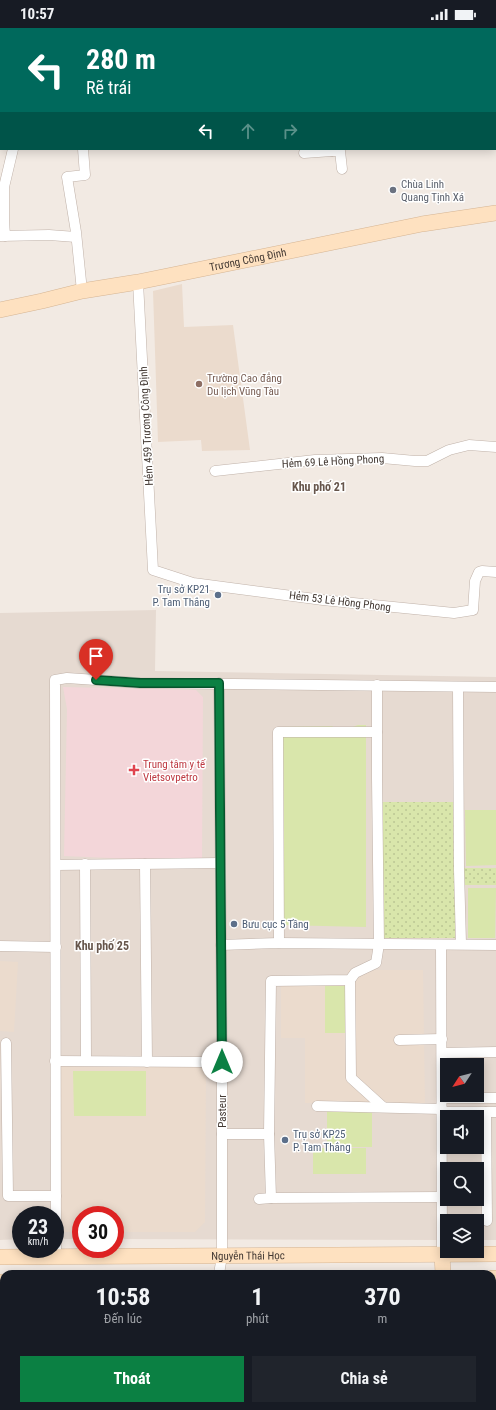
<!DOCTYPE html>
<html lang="vi">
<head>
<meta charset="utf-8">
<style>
	:root { --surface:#171b24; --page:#20242c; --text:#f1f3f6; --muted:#9ea1a6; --accent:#0b8043 }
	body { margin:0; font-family:"Roboto Condensed",sans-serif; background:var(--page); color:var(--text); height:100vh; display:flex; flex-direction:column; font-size:15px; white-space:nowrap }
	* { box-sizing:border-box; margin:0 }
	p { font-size:13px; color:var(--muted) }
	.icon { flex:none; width:22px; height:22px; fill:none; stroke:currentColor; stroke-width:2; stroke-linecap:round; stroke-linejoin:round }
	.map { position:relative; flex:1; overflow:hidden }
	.drawer { position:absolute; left:0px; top:1242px; width:496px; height:140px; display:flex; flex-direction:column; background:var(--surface); border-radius:12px 12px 0 0; box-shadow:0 2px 10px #0003 }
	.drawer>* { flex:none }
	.guide { position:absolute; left:0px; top:0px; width:496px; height:122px; box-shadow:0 2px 10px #0003; background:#00695c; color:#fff; overflow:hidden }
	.needle { width:26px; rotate:234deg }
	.tools { position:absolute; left:440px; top:1030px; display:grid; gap:8px }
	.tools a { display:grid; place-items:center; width:44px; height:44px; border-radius:0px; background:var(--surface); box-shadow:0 2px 10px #0003; font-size:20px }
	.speed { position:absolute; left:12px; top:1178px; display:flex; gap:8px; font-size:20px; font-weight:700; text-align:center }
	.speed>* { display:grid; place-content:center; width:52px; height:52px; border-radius:50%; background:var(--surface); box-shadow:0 2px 10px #0003; line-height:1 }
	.speed small { font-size:10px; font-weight:400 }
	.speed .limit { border:6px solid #d22; background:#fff; color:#111 }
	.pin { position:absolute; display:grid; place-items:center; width:34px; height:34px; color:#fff; margin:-41px -17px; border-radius:50% 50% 50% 0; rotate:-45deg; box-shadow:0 0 4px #0007 }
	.pin .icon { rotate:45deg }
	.me { position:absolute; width:44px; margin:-22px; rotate:0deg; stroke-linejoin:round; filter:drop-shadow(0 0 3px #0008) }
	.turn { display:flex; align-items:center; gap:14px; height:84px; padding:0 20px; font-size:18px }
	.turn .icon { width:52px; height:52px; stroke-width:2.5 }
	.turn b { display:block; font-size:28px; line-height:34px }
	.lanes { display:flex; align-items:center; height:38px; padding:0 20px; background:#0003; justify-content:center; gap:20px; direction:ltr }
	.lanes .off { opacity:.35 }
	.eta { display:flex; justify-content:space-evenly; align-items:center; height:68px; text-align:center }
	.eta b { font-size:24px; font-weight:700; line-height:28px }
	.cta { display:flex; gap:8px; margin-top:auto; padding:8px 20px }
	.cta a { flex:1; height:46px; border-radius:0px; background:var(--accent); color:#fff; font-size:16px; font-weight:700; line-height:46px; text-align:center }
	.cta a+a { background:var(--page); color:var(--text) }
	.status { display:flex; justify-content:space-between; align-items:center; height:28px; padding:0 20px; background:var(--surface); direction:ltr }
	.status svg { height:11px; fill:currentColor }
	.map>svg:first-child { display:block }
	.residential { fill:#e6dad1; fill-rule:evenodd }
	.education { fill:#ebdbcd }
	.medical { fill:#f3d6d9 }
	.green { fill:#d9e6ab }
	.park { fill:url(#park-dots) }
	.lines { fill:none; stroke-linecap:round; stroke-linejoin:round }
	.minor-casing { stroke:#c0b2a9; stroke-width:11 }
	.secondary-casing { stroke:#d5b594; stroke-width:16 }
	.minor { stroke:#fff; stroke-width:10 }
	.secondary { stroke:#fee1c0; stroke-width:15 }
	.route-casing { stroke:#07532c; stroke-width:10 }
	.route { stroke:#0b8043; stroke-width:7 }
	.worship-dot { fill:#6b7280; stroke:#fff; stroke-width:1.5 }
	.education-dot { fill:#8d6e63; stroke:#fff; stroke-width:1.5 }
	.service-dot { fill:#5c6f8a; stroke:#fff; stroke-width:1.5 }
	.health-dot { fill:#e0444e; stroke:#fff; stroke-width:1.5 }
	.labels { text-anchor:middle; stroke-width:3; stroke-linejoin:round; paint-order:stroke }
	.worship-label { font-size:11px; fill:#5b616d; stroke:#fff; text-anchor:start }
	.street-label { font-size:11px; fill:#433933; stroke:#fff }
	.education-label { font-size:11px; fill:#785e54; stroke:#fff; text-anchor:start }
	.service-label { font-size:11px; fill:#4e5e75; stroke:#fff; text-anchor:start }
	.health-label { font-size:11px; fill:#be3a42; stroke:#fff; text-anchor:start }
	.neighbourhood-label { font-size:12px; font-weight:bold; fill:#66554b; stroke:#fff }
</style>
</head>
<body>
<div class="status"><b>10:57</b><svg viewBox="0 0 49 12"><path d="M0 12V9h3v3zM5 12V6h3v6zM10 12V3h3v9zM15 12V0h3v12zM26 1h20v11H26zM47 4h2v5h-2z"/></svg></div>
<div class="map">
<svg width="496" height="1382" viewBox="0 0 496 1382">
	<defs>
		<pattern id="park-dots" width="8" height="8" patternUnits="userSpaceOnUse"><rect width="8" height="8" fill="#d9e6ab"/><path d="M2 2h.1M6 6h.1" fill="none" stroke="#bbc694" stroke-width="1.8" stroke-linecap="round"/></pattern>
	</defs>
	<rect width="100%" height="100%" fill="#f2eae3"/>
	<path class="residential" d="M156 582 155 643 496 649V1212H477V1193H447V1212L115 1211V1187H81V1211H55V1187H21V1211L0 1212V585ZM447 1037H477V1067H447ZM447 1089H477V1119H447ZM447 1141H477V1171H447Z"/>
	<g class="education">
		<path d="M182 256 184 299 233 297 250 422 202 423 201 412 158 414 153 263Z"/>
		<path d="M0 933 18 934 14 1004 0 1003Z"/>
		<path d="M348 942H423L425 1077 305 1075V1010H281V956H348Z"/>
		<path d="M60 1037 206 1039 205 1194 195 1204H115V1187H81V1204H61Z"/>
	</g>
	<path class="medical" d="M63 659 196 662 203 669 202 834 64 828 67 681Z"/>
	<g class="green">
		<path d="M358 697H366V899L281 897 279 699 332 698 339 704Z"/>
		<path d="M465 782H496V837L466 838Z"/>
		<path d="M468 860H496L495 910H468Z"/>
		<path d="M325 958H347L348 1005H325Z"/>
		<path d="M73 1043H146V1088H74Z"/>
		<rect x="327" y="1083" width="45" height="36"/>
		<rect x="313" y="1120" width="53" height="26"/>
		<path d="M360 1378H404L428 1382H360Z"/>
	</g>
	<g class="park">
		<path d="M374 774H455V910H375Z"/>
		<path d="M462 840H496V857H463Z"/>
	</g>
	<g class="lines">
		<defs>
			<g id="minor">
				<path d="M10 0 11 1"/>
				<path d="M189 0V1"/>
				<path d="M275 0V1"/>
				<path d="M321 0V1"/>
				<path d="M401 0V1"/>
				<path d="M332 121V123H340L342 141"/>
				<path d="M304 125 332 123"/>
				<path d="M0 208 49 207 76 209"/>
				<path d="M5 208 4 192V159L13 121"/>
				<path d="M138 254 153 542 193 555 323 572 454 585 473 582 475 553 479 544 482 543 496 544"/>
				<path d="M82 263 76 204 67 149 85 147 83 121"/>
				<path d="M215 443 315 432 382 430 415 433H427L449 422 469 417 496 419"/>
				<path d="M458 659 459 842 461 916"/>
				<path d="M85 836 86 1032"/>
				<path d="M145 836 147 1034"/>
				<path d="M56 837 220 835"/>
				<path d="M279 915 278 704H377"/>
				<path d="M221 917 279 915 496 917"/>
				<path d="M441 917 442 1226"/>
				<path d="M0 918 56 919"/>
				<path d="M350 952 351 1050 383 1079"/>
				<path d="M399 1012 442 1011"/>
				<path d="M6 1015 8 1168H56"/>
				<path d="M442 1025 496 1024"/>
				<path d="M55 1033 204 1034"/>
				<path d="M442 1070H496"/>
				<path d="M317 1078 442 1081"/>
				<path d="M442 1084H496"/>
				<path d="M486 1084 487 1193"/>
				<path d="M222 1106H269"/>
				<path d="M271 1170 442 1169"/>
				<path d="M259 1171 271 1170 269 1106 271 953 350 952 355 945 376 935 379 916 377 750V657"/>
				<path d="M56 1228 55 652 67 650 140 655 496 659"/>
				<path d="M219 1246 222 1228V1034L219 655"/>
				<path d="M0 1376H4"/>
				<path d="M17 1378 53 1382"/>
				<path d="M93 1382V1378"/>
				<path d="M203 1382 204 1378"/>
			</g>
			<g id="secondary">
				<path id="s1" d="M0 282 42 273 82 263 138 254 422 196 496 185"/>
				<path d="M442 1226 443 1246"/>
				<path id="s2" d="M0 1229 496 1226"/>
				<path d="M492 1250H496"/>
				<path d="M0 1254H4"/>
			</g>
		</defs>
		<use href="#minor" class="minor-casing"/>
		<use href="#secondary" class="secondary-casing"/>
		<use href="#minor" class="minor"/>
		<use href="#secondary" class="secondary"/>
	</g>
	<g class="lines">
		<defs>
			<path id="route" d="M96 652 140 655H219L222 1034"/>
		</defs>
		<use href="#route" class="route-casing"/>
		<use href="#route" class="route"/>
	</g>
	<circle class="worship-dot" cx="393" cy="162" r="4"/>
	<circle class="education-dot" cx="199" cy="356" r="4"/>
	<g class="service-dot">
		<circle cx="218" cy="567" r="4"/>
		<circle cx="234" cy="896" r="4"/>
		<circle cx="285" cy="1112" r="4"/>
	</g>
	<path class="health-dot" d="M132 736h4v4h4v4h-4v4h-4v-4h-4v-4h4z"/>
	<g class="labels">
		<g class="worship-label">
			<text x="401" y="160">Chùa Linh<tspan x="401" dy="13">Quang Tịnh Xá</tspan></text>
		</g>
		<g class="street-label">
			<text dy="4" stroke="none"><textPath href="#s1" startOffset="253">Trương Công Định</textPath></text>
			<text transform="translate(146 398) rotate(-93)" y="4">Hẻm 459 Trương Công Định</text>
			<text transform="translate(333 433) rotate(-3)" y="4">Hẻm 69 Lê Hồng Phong</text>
			<text transform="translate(340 573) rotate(7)" y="4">Hẻm 53 Lê Hồng Phong</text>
			<text transform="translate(222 1083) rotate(-90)" y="4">Pasteur</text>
			<text dy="4" stroke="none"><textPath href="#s2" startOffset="248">Nguyễn Thái Học</textPath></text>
		</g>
		<g class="education-label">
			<text x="207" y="354">Trường Cao đẳng<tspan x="207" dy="13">Du lịch Vũng Tàu</tspan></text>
		</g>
		<g class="service-label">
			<text x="210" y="565" text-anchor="end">Trụ sở KP21<tspan x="210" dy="13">P. Tam Thắng</tspan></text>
			<text x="242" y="900">Bưu cục 5 Tầng</text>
			<text x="293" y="1110">Trụ sở KP25<tspan x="293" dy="13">P. Tam Thắng</tspan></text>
		</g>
		<g class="health-label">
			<text x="143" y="740">Trung tâm y tế<tspan x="143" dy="13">Vietsovpetro</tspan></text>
		</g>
		<g class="neighbourhood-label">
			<text x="319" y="463">Khu phố 21</text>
			<text x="102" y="922">Khu phố 25</text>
		</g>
	</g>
</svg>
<div class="tools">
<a><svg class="needle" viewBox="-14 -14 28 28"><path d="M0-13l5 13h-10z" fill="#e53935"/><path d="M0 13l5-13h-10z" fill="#9ea1a6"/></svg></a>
<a><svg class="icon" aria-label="sound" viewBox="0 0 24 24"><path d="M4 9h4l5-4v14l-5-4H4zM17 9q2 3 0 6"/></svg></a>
<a><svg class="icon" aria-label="search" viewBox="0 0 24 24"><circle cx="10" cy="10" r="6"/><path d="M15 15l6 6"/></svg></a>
<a><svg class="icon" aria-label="layers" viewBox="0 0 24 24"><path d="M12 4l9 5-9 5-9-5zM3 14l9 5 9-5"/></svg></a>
</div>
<div class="speed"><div>23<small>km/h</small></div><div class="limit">30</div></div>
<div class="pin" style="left:96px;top:652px;background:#d93025"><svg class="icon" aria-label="arrive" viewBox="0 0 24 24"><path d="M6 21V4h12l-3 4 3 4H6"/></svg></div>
<svg class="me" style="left:222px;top:1034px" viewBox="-20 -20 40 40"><circle r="19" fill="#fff"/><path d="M0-13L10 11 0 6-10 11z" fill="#0b8043"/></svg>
<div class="guide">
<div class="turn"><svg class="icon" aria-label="left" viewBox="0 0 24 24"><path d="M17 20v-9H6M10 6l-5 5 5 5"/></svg><div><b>280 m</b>Rẽ trái</div></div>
<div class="lanes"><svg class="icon" aria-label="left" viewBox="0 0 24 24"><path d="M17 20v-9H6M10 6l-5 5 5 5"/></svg><svg class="icon off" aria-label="ahead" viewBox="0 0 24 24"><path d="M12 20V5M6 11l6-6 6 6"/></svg><svg class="icon off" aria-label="right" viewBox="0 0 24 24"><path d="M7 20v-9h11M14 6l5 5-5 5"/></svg></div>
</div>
<section class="drawer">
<div class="eta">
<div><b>10:58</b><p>Đến lúc</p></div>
<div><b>1</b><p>phút</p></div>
<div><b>370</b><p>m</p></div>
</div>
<div class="cta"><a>Thoát</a><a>Chia sẻ</a></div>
</section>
</div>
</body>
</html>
